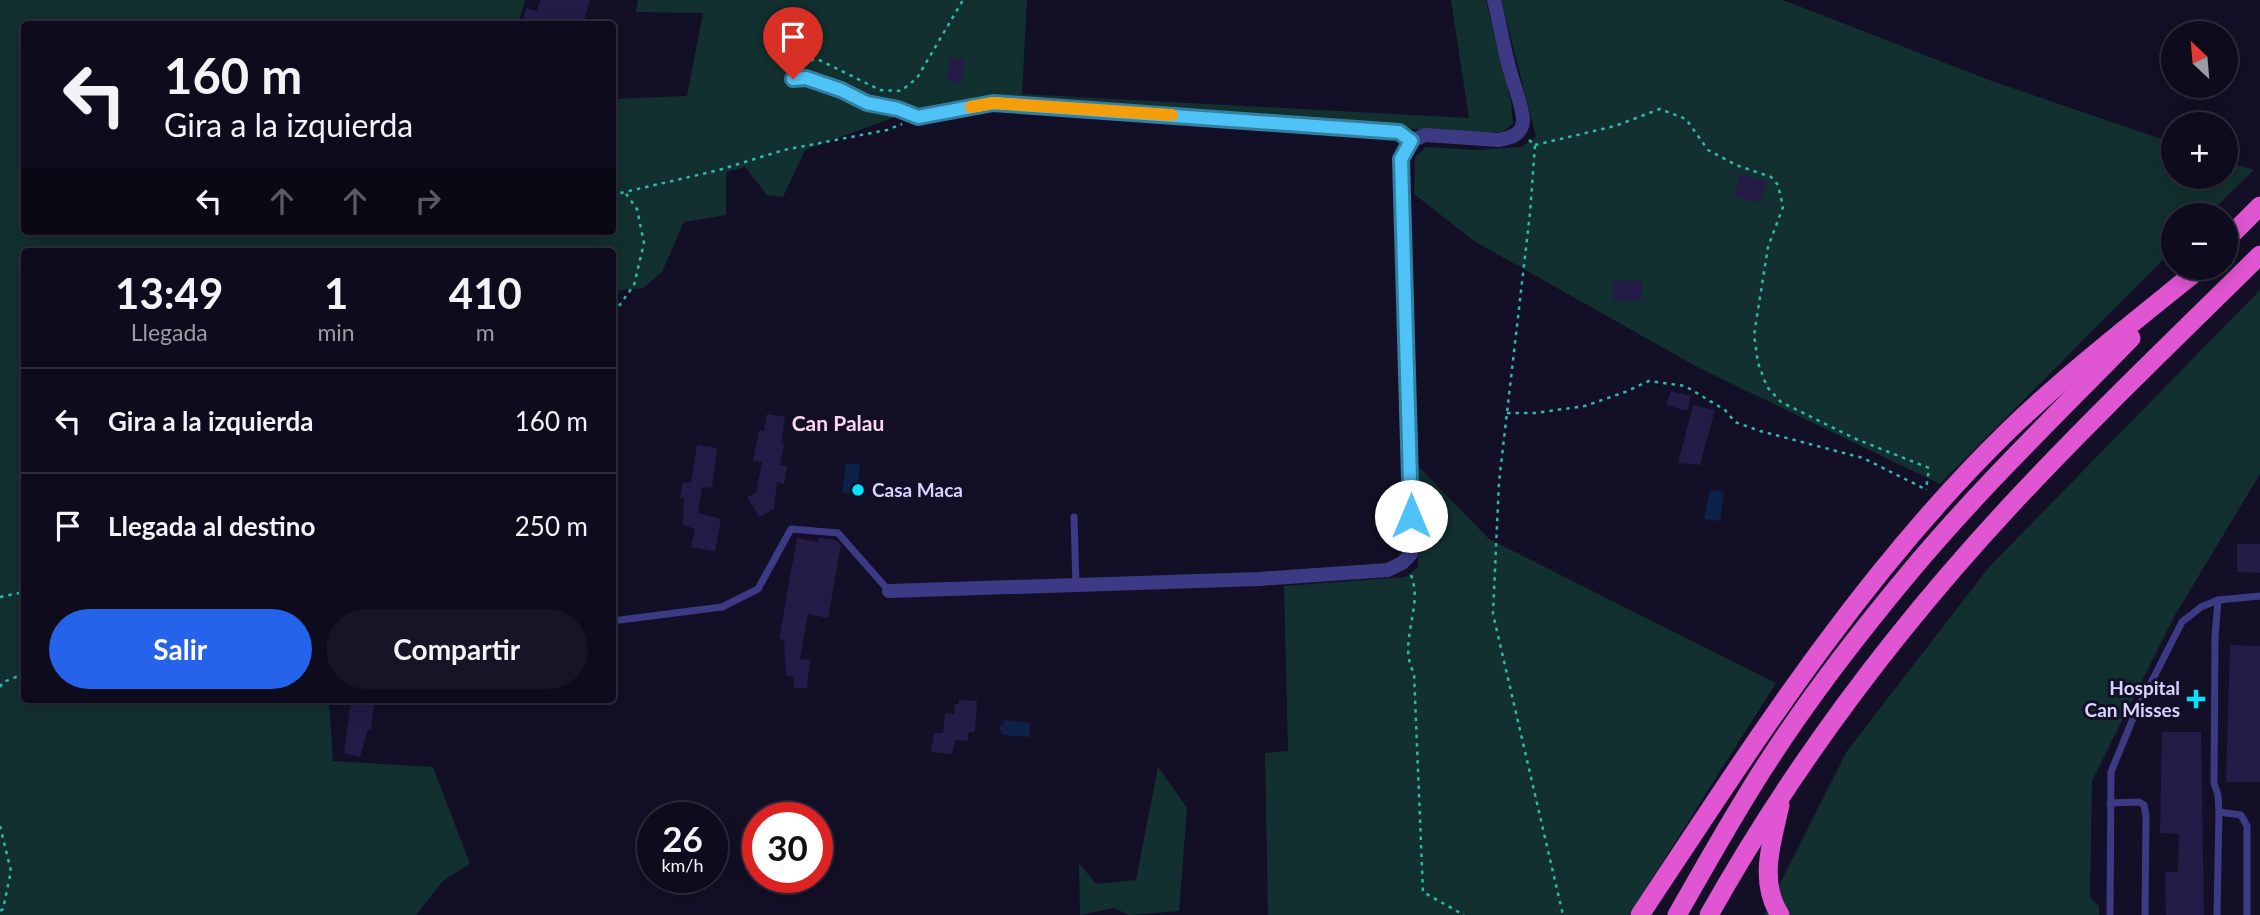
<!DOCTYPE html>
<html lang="es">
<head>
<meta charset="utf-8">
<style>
	:root { --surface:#0e0b1c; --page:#171425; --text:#f1f3f6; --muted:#9b9ba3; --line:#2e2b3b; --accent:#2563eb }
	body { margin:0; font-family:Lato,sans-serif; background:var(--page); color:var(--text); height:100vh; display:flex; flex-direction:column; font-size:26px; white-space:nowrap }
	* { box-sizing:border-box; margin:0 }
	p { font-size:23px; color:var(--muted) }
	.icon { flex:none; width:38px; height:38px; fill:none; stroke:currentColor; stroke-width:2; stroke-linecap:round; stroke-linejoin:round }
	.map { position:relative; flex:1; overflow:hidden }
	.details { position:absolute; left:21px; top:248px; width:595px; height:455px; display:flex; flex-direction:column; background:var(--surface); border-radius:7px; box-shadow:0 4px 18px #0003,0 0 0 2px var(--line) }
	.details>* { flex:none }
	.guide { position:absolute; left:21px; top:21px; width:595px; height:214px; border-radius:7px; box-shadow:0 4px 18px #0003,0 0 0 2px var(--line); background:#0e0b1c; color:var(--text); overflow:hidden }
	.needle { width:46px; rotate:334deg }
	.buttons { position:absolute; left:2161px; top:21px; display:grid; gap:14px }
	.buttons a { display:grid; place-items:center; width:77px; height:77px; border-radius:50%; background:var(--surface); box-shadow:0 4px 18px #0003,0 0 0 2px var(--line); font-size:35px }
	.speed { position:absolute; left:637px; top:802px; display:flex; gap:14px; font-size:35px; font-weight:700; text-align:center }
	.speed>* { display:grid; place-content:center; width:91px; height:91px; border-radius:50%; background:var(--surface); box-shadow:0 4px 18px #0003,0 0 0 2px var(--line); line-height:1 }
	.speed small { font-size:18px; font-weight:400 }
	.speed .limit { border:10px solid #d22; background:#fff; color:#111 }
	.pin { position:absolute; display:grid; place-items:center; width:60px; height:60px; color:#fff; margin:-72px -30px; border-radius:50% 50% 50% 0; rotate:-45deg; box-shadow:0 0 7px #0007 }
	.pin .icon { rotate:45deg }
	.me { position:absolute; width:77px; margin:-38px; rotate:0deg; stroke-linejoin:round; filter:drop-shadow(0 0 5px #0008) }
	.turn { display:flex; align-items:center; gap:24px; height:147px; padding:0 28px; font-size:32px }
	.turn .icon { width:91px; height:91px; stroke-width:2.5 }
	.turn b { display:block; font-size:49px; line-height:60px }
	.lanes { display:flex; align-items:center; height:66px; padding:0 28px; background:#0003; justify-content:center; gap:35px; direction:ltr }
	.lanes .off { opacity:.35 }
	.eta { display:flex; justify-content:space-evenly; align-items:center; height:119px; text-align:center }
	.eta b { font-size:42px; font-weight:700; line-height:49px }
	.primary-button { display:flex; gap:14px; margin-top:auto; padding:14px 28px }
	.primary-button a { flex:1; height:80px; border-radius:42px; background:var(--accent); color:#fff; font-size:28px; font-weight:700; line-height:80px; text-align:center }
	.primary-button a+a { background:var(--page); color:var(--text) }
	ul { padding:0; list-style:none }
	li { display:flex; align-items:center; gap:21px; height:105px; padding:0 28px; border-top:2px solid var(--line) }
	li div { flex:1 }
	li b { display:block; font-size:26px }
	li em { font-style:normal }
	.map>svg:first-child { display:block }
	.green { fill:#12302f }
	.water { fill:#0c2248 }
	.building { fill:#241b47 }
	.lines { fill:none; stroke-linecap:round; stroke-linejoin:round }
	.path { stroke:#2fb8b0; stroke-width:2.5; stroke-dasharray:3.5 5; stroke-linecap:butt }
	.service { stroke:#3d3a85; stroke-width:7 }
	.minor { stroke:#3d3a85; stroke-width:14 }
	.trunk { stroke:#e055d1; stroke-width:19 }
	.route-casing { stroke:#337fa1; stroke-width:18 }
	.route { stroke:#4fc3f7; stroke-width:12 }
	.slow { stroke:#f59e0b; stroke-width:12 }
	.poi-dot { fill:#00e5ff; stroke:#130f26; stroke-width:2.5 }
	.labels { text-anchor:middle; stroke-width:6; stroke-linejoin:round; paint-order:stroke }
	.poi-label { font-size:19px; font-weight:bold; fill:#d9d4ff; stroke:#130f26; text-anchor:start }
	.neighbourhood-label { font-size:21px; font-weight:bold; fill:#ffd6f0; stroke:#130f26 }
</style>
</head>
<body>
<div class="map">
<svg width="2260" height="915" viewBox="0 0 2260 915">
	<rect width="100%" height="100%" fill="#130f26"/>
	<g class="green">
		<path d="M0 0H525L518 24H24V231H612L613 99 687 96 703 13 636 12 638 0H1027L1022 94 1469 118 1451 0H1486L1511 103 1513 124 1502 132 1471 133 990 99 898 116 805 150 783 197 767 195 745 167 726 172V215L684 222 662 272 643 288 613 291 612 252H24V700H329L333 761 433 767 470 864 443 881 416 915H0Z"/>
		<path d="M1501 0H1783L1989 80 2173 143 2174 177H2226V161L2254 170 2208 215H2174L2173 250 1940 484 1699 368 1474 241 1414 194 1415 157 1426 147 1476 150 1521 147 1536 137Z"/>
		<path d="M2260 290V474L2174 617 2092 781 2090 898 2099 906V915H1764L1847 751 1989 567Z"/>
		<path d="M1419 467 1489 539 1776 683 1629 915H1268L1265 753 1288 751 1284 586 1405 577 1418 567Z"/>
		<path d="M1158 767 1187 808 1179 911 1129 915 1114 908 1080 915 1079 863 1096 884 1136 880Z"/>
	</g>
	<g class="water">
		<path d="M846 464H860L856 494 842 493Z"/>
		<path d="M1710 490 1724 492 1720 521 1704 519Z"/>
		<path d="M1004 720 1030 723 1029 737 1003 735 999 727 1004 724Z"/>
	</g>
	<g class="building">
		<path d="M540 0H590L583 24H522L526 8 537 11Z"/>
		<path d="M950 58 965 59 962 83 947 80Z"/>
		<path d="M1739 174 1766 181 1761 203 1735 197Z"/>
		<path d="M1614 281H1642L1641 301 1612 300Z"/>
		<path d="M1671 391 1691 396 1687 411 1666 405Z"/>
		<path d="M1693 405 1715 410 1700 465 1678 463Z"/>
		<path d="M767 414 785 417 781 443 784 444 780 465 787 466 784 484 777 482 774 509 759 517 747 497 756 493 762 462 753 461 759 430 764 431Z"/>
		<path d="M697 445 717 448 712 488 702 487 698 513 721 519 715 551 691 547 695 529 683 525 684 498H680L683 482 691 483Z"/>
		<path d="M797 538 818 542 819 538H823L836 540 841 545 828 618 808 614 800 659 810 660 807 688H794V677L786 675 784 640 779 639Z"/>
		<path d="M2237 544H2260V573L2237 572Z"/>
		<path d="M2230 645 2260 646V782H2226Z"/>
		<path d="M351 700H375L371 729H368L360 757 344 753Z"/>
		<path d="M959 700 977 701 975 732 968 733V741L956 740 952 754 931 752 934 733H943L945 713 954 714 955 704H959Z"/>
		<path d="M2162 732H2201L2204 915H2166L2165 872H2178L2179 834 2160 833Z"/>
	</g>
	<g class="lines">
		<g class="path">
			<path d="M804 65 808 61 817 59 880 90 901 91 917 78 963 0"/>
			<path d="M1529 140 1535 145 1530 213 1499 482 1493 614 1563 915"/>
			<path d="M1535 145 1615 126 1660 109 1686 119 1708 150 1736 165 1771 177 1778 185 1783 207 1768 247 1754 335 1758 363 1767 387 1781 402 1856 439 1929 468 1926 490"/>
			<path d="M612 195 719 170 784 150 887 130 902 124"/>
			<path d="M486 236 500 231"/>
			<path d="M619 306 634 285 644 243 637 209 624 191"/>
			<path d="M1507 413H1535L1585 406 1625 392 1649 381 1685 386 1725 410 1735 422 1760 431 1863 458 1925 489"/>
			<path d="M1411 575C1424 607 1397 643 1414 673L1423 892 1464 915"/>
			<path d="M0 597 24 592"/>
			<path d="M0 687 3 682 24 674"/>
			<path d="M0 826 11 871 3 909 0 911"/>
		</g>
		<g class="service">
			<path d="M793 79 806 78 841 90 867 103 899 109 918 117 993 103 1344 126 1399 132 1411 141"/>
			<path d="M1074 517 1076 585"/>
			<path d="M2218 600 2215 637 2214 783 2218 795 2219 812"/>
			<path d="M612 621 722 607 758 589 791 529 838 533 889 591"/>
			<path d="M2110 803 2139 802 2144 805 2146 816 2145 915"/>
			<path d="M2110 915 2111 772 2134 716 2182 622 2201 607 2218 600 2260 596"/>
			<path d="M2217 915 2219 812 2241 815 2247 826V915"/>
		</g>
		<path class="minor" d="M889 591 1259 579 1388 570 1402 563 1411 554 1412 497 1401 159 1411 141 1425 135 1499 140C1510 138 1521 135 1523 122 1524 110 1514 86 1511 74 1504 50 1500 25 1494 0"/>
		<g class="trunk">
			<path d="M2226 240 2260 206"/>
			<path d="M1780 805C1772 841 1758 881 1780 915"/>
			<path d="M1640 915C1752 746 1861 574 2008 431 2066 375 2130 325 2193 274"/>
			<path d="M1677 915C1707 863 1736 810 1769 760 1811 695 1859 633 1909 573 1978 490 2056 415 2131 338"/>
			<path d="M1709 915C1792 767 1894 631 2010 506 2090 420 2176 338 2260 255"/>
		</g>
	</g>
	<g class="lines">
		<defs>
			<path id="route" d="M793 79 806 78 841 90 867 103 898 109 918 117 993 103 1399 132 1411 141 1401 159 1411 516"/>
		</defs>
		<use href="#route" class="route-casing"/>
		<use href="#route" class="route"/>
		<path class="slow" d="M971 107 993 103 1172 115"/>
	</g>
	<g class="poi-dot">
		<circle cx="858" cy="490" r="7"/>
		<path d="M2192.5 688.5h7v7h7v7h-7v7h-7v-7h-7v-7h7z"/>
	</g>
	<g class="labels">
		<g class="poi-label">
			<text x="872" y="497">Casa Maca</text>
			<text x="2180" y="695" text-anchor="end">Hospital<tspan x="2180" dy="22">Can Misses</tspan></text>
		</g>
		<g class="neighbourhood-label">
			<text x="838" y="431">Can Palau</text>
		</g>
	</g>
</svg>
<div class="buttons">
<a><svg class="needle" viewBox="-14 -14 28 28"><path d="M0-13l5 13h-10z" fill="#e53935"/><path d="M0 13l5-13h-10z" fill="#9b9ba3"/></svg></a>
<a>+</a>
<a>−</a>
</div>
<div class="speed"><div>26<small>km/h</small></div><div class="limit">30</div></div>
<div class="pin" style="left:793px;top:79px;background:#d93025"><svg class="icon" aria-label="arrive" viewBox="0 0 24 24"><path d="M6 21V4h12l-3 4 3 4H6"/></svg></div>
<svg class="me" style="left:1411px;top:516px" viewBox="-20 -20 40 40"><circle r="19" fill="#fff"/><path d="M0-13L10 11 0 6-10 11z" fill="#4fc3f7"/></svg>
<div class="guide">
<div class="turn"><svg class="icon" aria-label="left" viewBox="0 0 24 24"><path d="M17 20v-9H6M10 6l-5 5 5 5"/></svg><div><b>160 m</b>Gira a la izquierda</div></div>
<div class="lanes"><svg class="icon" aria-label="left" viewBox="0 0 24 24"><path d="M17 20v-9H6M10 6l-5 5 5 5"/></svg><svg class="icon off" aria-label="ahead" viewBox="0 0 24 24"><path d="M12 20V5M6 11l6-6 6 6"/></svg><svg class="icon off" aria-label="ahead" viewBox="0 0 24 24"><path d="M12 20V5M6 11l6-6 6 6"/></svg><svg class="icon off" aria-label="right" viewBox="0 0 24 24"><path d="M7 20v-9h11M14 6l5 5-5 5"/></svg></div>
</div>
<section class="details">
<div class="eta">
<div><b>13:49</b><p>Llegada</p></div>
<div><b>1</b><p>min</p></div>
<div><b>410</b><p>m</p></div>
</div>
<ul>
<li><svg class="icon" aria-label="left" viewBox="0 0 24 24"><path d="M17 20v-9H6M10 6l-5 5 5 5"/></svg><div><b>Gira a la izquierda</b></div><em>160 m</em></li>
<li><svg class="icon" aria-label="arrive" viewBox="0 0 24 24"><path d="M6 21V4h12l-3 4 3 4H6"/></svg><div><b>Llegada al destino</b></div><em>250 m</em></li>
</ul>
<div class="primary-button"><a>Salir</a><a>Compartir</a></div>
</section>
</div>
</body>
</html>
